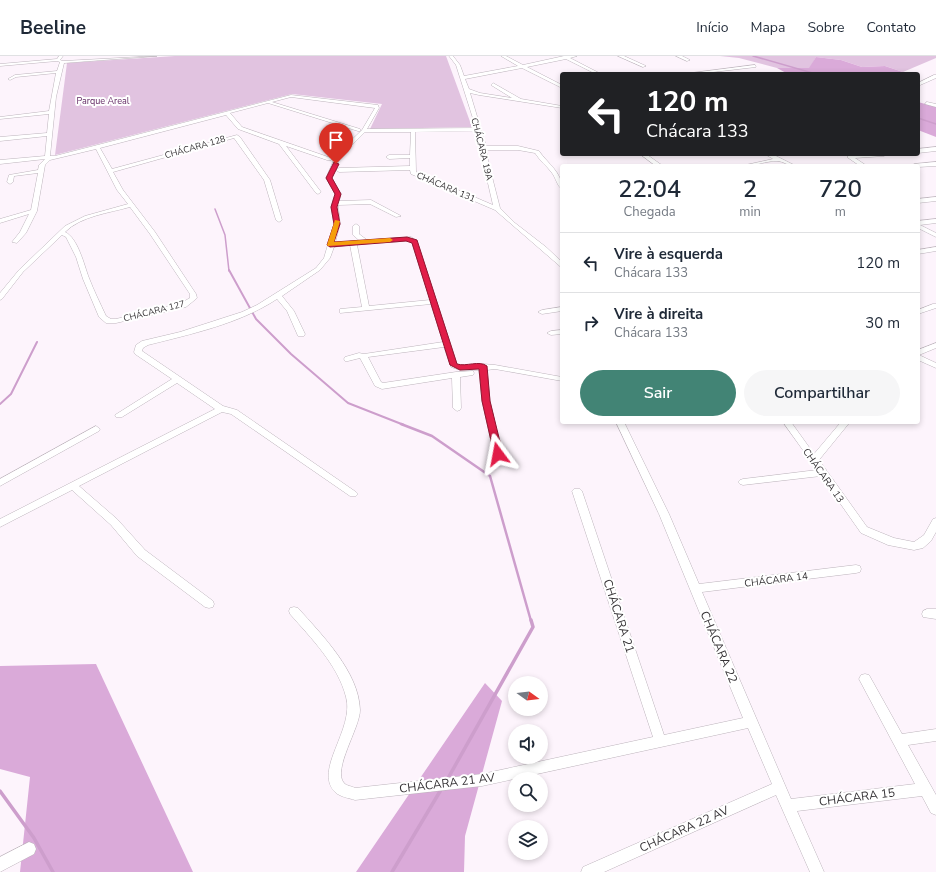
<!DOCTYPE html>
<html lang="pt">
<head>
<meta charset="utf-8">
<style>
	:root { --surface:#fff; --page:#f6f6f7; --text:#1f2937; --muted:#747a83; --line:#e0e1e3; --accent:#428475 }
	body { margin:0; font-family:"Nunito Sans",sans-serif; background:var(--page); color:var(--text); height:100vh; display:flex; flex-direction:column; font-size:15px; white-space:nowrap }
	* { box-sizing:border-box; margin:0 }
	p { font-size:13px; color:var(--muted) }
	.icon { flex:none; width:22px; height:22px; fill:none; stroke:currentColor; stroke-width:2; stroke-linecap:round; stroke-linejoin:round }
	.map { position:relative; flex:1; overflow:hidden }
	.details { position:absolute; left:560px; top:108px; width:360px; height:260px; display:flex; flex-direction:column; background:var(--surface); border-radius:4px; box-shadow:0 2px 6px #0003 }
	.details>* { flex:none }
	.guide { position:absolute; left:560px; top:16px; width:360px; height:84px; border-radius:4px; box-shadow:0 2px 6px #0003; background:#202124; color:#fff; overflow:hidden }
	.needle { width:26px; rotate:105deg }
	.controls { position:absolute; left:508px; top:620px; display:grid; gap:8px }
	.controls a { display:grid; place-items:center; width:40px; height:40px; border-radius:50%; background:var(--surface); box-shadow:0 2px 6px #0003; font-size:20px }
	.pin { position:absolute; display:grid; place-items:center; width:34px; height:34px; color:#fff; margin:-41px -17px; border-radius:50% 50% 50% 0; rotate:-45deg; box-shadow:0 0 4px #0007 }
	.pin .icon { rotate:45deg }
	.me { position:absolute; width:44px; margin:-22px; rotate:347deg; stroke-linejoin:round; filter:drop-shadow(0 0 3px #0008) }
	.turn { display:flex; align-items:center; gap:14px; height:84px; padding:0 20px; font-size:18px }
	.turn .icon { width:52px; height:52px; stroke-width:2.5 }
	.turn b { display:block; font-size:28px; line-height:34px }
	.eta { display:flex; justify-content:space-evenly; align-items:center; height:68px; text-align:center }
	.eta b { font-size:24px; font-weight:600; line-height:28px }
	.button { display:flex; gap:8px; margin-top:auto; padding:8px 20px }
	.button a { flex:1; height:46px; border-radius:24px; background:var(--accent); color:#fff; font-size:16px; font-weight:600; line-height:46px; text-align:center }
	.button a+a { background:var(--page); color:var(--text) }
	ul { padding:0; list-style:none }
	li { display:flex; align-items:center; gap:12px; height:60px; padding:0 20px; border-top:1px solid var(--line) }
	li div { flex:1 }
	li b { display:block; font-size:15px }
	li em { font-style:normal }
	header { display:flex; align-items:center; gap:24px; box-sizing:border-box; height:56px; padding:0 20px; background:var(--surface); border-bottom:1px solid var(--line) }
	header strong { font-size:19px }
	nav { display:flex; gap:22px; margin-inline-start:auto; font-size:14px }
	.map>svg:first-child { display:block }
	.green { fill:#e1c3e0 }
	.forest { fill:#daaad9 }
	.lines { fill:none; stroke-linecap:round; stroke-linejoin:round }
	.stream-far3 { stroke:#cd9ecc; stroke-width:1.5 }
	.stream-far2 { stroke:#cd9ecc; stroke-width:2 }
	.stream-far1 { stroke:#cd9ecc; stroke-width:2.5 }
	.stream { stroke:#cd9ecc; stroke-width:3.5 }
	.minor-casing { stroke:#bdb4bc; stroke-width:1 }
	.minor { fill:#fff; fill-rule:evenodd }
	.route { fill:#e11d48; stroke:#92132f }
	.slow { fill:#f59e0b }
	.labels { text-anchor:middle; stroke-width:4; stroke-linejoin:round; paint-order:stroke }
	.far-park-label { font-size:9px; fill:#622963; stroke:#fff }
	.far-street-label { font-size:9px; fill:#373437; stroke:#fff }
	.street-label { font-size:10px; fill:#373437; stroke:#fff }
	.near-street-label { font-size:12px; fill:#373437; stroke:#fff }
</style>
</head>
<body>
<header>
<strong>Beeline</strong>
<nav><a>Início</a><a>Mapa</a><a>Sobre</a><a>Contato</a></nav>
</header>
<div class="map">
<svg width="936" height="816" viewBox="0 0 936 816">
	<rect width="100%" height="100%" fill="#fdf4fc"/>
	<g class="green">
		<path d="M175 0H446L472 71 370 73 382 48 292 38 55 99 67 7Z"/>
		<path d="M720 0H936V2L903 16 885 10 862 11 841 4 816 1 810 12H777L739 2Z"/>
	</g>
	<g class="forest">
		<path d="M816 1 841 4 862 11 885 10 903 16 899 18H788L777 12H809Z"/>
		<path d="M918 46 936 51V81L918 74Z"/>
		<path d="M96 608 193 816H20L30 721 0 713V610Z"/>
		<path d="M485 627 502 645 465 780 464 816H356Z"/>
	</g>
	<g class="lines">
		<g class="stream-far3">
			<path d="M753 0 816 18"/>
			<path d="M918 62 936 68"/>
			<path d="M215 153 225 179 229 215"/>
		</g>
		<g class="stream-far2">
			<path d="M229 214 256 263 291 298 348 347 404 369"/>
			<path d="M0 348 11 338 37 286"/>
		</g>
		<path class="stream-far1" d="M401 368 432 380 490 420 531 565"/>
		<g class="stream">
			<path d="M447 724 533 571 531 564"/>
			<path d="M0 735 34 782 53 816"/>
			<path d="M392 816 442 732"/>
		</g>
		<defs>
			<g id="minor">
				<path d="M59 0H63L60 4 63 5 157 0 64 7 56 41 50 100H55L291 39 378 49 379 52 367 73 476 72 456 9 449 0H453L460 9 464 20 518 10 501 0H506L523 9 564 0H577L570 2 601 18H596L566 3 527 11 562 29V32L522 12 465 23 469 33 480 37 512 42 491 29 493 27 521 43 562 50V52L479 39 470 37 486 90H518L539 95C548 108 562 116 562 133 557 130 556 122 552 117 547 110 540 105 535 97L518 94H487L488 105 500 152 515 167 546 191 562 206V212L495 154 411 118 410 114 339 116 336 114 339 112 410 110V102L389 103 386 101 389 99H410L411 76H365L340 101 332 122 341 138 339 145 371 144 401 160 396 161 370 148 338 149 340 168 335 187 360 185 353 179V170L356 168 359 170V178L367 184 411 181 417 185 457 308 461 310 480 309 483 308 495 309 562 321V325L495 313 487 314 490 345 502 398 498 401 494 398 482 345 479 314H460L451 311 444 291 368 301 381 326 383 327 456 316 473 315 474 317 473 319 460 321 461 352 460 354 457 355 453 352 452 322 382 333 375 330 360 302 348 305H345L344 303 345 301 359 297 364 298 443 286 431 248 340 257V253L362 251 350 189 334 191 330 202 320 214 282 240 294 255 305 278 304 280H298L287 255 277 243C239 268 191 278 148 289L143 292 142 295 223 350 237 354 356 436 358 438 356 440H350L231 358 222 356 79 430 117 463 145 494 213 545 214 548 213 551 209 552 205 551 137 500 111 469 72 434 0 471V463L215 353 177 327 122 361H116L115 359 172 323 135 298 134 296 136 289 142 285 180 276 242 256 257 249 316 212 324 202 334 168 331 151 335 138 326 122 336 99 362 74 375 52 291 41 272 46 360 73V75H358L268 47 230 57 242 71 331 102V104H327L286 90 321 136 318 138 316 137 279 88 238 73 226 59 100 92 112 113 237 79 240 81 270 124 282 164 279 166 276 164 264 124 234 82 113 116 123 134 155 176 196 238 197 242 191 247 186 251 116 267H106L99 261 83 223 76 201 66 181 62 179 23 216 2 243 0 244V237L19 214 65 170 85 160 128 148 117 134 96 93 50 104 45 109 37 155 26 177 17 187 12 186 20 176 29 158 0 167V163L31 154 38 117 14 120 13 126 10 128 7 126 9 119 38 114 39 109 45 103 0 108V104L45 100 47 80 0 85V81L47 77 49 58 0 63V61L49 55 56 17 16 21 10 24 8 23 15 19 57 15 60 6 57 5 0 10V8L57 3ZM476 75 493 149 416 116 415 76ZM130 151 150 178 190 238V242L181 247 116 263H111L106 260C100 247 94 235 89 222 84 209 78 182 65 176 81 160 109 157 130 151ZM410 185 412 187 430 244 369 250 357 189Z"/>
				<path d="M618 0H624L646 10 643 11Z"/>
				<path d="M676 0H682L690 4 687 5Z"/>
				<path d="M755 9 756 11 696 18H683Z"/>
				<path d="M934 19H936V22L918 30V27Z"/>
				<path d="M927 46 936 48V51L925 48Z"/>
				<path d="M936 91V95L918 97V93Z"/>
				<path d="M640 98H646L663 110H656Z"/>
				<path d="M765 98H772L796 110C788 110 783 105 777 105 767 105 753 110 741 110L773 103Z"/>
				<path d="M867 98H887L884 100 855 102 867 110H860L847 101 850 99Z"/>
				<path d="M936 106V110L918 111V110H911L914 108Z"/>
				<path d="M936 141V145L918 147V143Z"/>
				<path d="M936 163V167L920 169 936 177V181L918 172V165Z"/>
				<path d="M936 191V195L918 198V194Z"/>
				<path d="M933 248H936V252L918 258V254Z"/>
				<path d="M562 251V255L542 258 538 256 542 254Z"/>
				<path d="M562 274V278L551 279 547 277 551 275Z"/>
				<path d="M936 287V292L919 299 936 307V312L918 304V294Z"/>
				<path d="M616 366H624L669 458 699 528 856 509 860 510 861 513 860 516 856 517 702 536 791 743 915 728 859 623 861 619 865 618 869 619 902 678 936 673V685L908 689 936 739V759L931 757 922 740 797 755 824 816H810L776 739 604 816H581L583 811 772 728 748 672 482 730 355 744C349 742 340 741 335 736 313 714 355 673 346 641 338 609 311 582 290 558L289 555 290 552 294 551 298 552C322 579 359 616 360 654 360 672 332 714 344 727 346 730 352 730 355 732L482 718 653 681 572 435 574 433H580L582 435 664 679 743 662 659 458Z"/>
				<path d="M783 366H791L814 398 841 366H850L819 404 867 471 894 482 914 486 924 479 933 463 936 462V476L931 485 923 492 914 494 888 489 861 477 821 420 743 429 740 428 738 426 740 424 743 423 817 414Z"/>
				<path d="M96 370 100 373 99 375 0 430V423Z"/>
				<path d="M927 553H936V563L923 561 922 558 923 555Z"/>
				<path d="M29 786 34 788 36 793 34 798 0 816V801Z"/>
			</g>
		</defs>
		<use href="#minor" class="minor-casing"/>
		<use href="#minor" class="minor"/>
	</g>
	<path class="route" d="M334 106 339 108 332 122 341 138 337 151 340 168 334 186 407 181 417 184 457 308C466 311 479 304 487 310L490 345 503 398 501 400 498 401 494 398 482 345 479 313 460 314 450 309 412 187 406 185 330 191 327 189 334 168 331 151 335 138 326 122Z"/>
	<path class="slow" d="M335 164 340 165 334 186 390 182 393 184 390 186 328 190 327 189Z"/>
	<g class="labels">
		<g class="far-park-label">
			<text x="103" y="48">Parque Areal</text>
		</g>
		<g class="far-street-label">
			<text transform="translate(195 91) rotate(-16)" y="3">CHÁCARA 128</text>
			<text transform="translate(482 93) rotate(76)" y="3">CHÁCARA 19A</text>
			<text transform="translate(446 131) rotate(23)" y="3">CHÁCARA 131</text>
			<text transform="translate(154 255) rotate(-14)" y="3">CHÁCARA 127</text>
		</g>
		<g class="street-label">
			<text transform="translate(824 419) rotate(55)" y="4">CHÁCARA 13</text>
			<text transform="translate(776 523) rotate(-7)" y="4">CHÁCARA 14</text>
		</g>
		<g class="near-street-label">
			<text transform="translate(619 560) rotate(72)" y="4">CHÁCARA 21</text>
			<text transform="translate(719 591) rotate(67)" y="4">CHÁCARA 22</text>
			<text transform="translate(447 727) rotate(-7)" y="4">CHÁCARA 21 AV</text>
			<text transform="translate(857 741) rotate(-7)" y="4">CHÁCARA 15</text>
			<text transform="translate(684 773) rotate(-24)" y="4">CHÁCARA 22 AV</text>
		</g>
	</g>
</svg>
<div class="controls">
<a><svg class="needle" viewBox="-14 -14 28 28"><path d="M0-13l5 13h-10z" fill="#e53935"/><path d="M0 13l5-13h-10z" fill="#747a83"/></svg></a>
<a><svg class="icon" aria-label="sound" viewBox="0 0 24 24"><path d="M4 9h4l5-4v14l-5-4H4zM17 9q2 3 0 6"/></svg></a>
<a><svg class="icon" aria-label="search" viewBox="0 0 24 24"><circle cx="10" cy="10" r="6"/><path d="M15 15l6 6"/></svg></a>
<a><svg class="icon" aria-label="layers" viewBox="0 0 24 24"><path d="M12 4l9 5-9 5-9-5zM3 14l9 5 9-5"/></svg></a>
</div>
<div class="pin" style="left:336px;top:108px;background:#d93025"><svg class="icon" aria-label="arrive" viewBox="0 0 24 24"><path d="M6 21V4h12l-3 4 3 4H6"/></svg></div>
<svg class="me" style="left:498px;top:398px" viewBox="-20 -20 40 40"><path d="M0-17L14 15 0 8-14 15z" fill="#e11d48" stroke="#fff" stroke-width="4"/></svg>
<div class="guide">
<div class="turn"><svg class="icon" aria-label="left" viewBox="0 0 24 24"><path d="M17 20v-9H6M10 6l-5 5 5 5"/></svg><div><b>120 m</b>Chácara 133</div></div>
</div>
<section class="details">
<div class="eta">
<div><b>22:04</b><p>Chegada</p></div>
<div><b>2</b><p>min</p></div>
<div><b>720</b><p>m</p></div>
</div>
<ul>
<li><svg class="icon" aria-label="left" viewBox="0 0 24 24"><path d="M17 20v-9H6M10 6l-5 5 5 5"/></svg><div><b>Vire à esquerda</b><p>Chácara 133</p></div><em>120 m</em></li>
<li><svg class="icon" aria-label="right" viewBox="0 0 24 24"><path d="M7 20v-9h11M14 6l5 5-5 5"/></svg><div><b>Vire à direita</b><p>Chácara 133</p></div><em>30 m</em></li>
</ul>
<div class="button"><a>Sair</a><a>Compartilhar</a></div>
</section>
</div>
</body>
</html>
